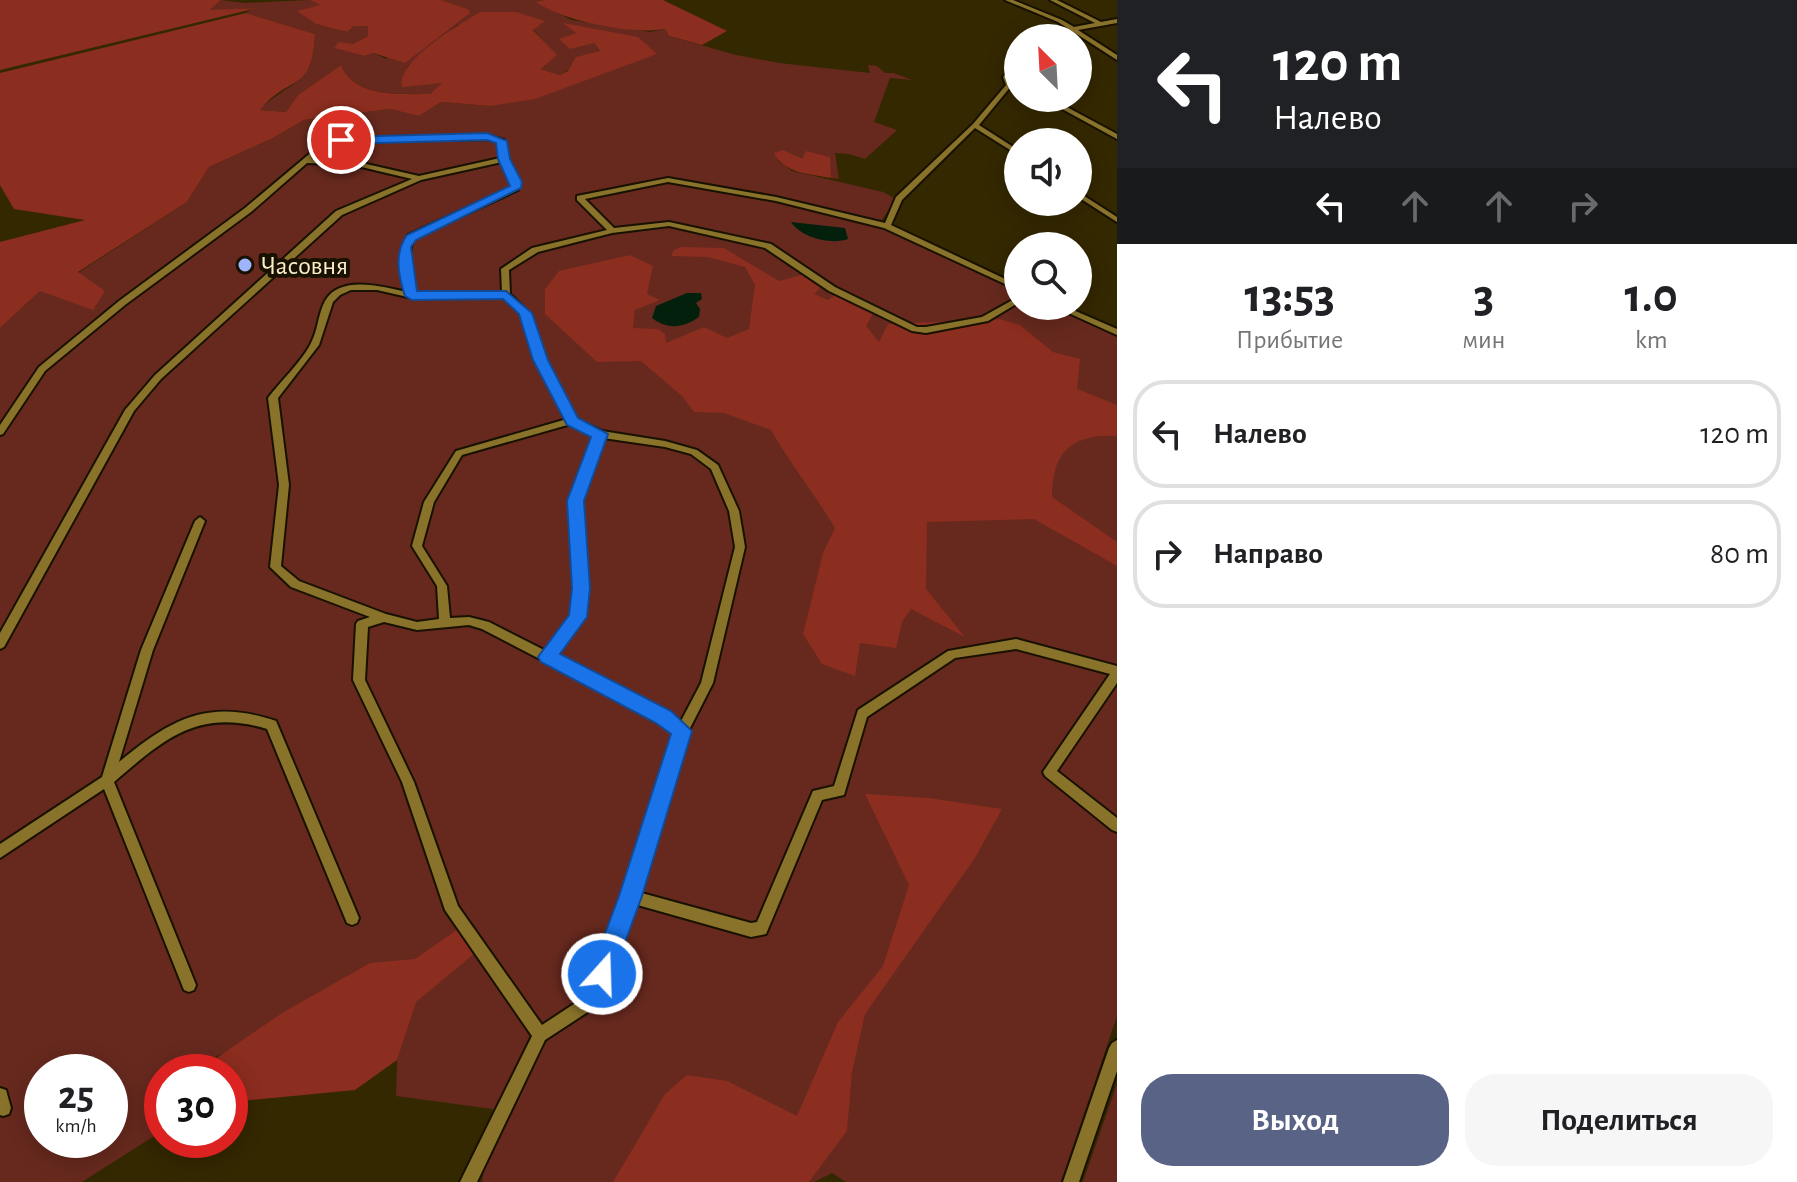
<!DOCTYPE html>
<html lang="ru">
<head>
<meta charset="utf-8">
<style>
	:root { --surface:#fff; --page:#f6f6f6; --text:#202124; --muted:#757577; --line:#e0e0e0; --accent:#596386 }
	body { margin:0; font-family:"Alegreya Sans",sans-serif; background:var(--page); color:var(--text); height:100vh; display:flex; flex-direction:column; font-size:30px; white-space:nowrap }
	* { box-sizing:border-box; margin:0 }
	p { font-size:26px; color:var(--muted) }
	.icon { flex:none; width:44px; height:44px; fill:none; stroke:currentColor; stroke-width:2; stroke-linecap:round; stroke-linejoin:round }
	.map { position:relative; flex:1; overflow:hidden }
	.side { display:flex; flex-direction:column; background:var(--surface); width:680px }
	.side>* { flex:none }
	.hud { background:#202124; color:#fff; overflow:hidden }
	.needle { width:52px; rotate:336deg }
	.buttons { position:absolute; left:1004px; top:24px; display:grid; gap:16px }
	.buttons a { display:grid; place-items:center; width:88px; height:88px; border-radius:50%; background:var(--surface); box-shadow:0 4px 20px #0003; font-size:40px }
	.speed { position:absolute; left:24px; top:1054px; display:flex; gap:16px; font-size:40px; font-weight:700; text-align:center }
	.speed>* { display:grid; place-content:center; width:104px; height:104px; border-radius:50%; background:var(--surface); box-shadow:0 4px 20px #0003; line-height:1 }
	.speed small { font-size:20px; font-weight:400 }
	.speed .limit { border:12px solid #d22; background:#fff; color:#111 }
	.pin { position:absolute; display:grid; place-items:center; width:68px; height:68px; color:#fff; margin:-34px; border:4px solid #fff; border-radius:50%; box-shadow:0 2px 8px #0007 }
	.me { position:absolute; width:88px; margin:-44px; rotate:20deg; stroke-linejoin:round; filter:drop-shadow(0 0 6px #0008) }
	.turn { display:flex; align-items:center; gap:28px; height:168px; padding:0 24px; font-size:36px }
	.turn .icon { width:104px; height:104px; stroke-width:2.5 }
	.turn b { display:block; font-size:56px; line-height:68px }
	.lanes { display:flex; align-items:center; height:76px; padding:0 24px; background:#0003; justify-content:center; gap:40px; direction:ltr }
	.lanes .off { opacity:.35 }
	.eta { display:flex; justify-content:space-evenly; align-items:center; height:136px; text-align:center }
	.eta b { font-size:48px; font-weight:600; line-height:56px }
	.button { display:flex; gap:16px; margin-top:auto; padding:16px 24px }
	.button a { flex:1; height:92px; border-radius:32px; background:var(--accent); color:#fff; font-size:32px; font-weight:600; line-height:92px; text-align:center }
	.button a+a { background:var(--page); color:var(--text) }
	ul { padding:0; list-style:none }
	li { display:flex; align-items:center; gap:24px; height:108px; margin:0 16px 12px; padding:0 8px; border:4px solid var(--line); border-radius:32px }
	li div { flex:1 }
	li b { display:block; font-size:30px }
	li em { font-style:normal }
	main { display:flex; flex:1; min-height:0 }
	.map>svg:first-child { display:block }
	.green { fill:#67291e; fill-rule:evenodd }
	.forest { fill:#8b2d1f }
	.water { fill:#03200d }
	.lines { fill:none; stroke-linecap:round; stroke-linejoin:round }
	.street-casing { stroke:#181100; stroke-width:4 }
	.street { fill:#897229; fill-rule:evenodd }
	.route { fill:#1a73e8; stroke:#114b97; stroke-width:2 }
	.poi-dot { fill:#9eb4fd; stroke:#181100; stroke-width:3 }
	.labels { text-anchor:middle; stroke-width:8; stroke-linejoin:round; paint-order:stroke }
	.far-poi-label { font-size:26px; fill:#f9edca; stroke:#181100; text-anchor:start }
</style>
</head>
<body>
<main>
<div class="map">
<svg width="1117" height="1182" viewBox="0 0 1117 1182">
	<rect width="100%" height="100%" fill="#342801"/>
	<g class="green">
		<path d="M221 0 245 3 310 0 321 5 298 11 316 24 347 32 354 26H369L368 36 353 44V52L365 56 373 53 386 59 468 9 441 0H544L537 2 571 20 650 32 665 29 669 36 736 55 779 63 870 73 868 65 877 66 885 73H894L912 80 890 78 874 122 897 130 865 159 849 154 835 153 839 179 831 178 829 157 778 161 792 171 883 192 896 199 881 221 1018 285V306H1063L1117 331V1016L1061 1182H846L832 1173 814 1182H482L493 1109 396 1096 400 973 191 1068 189 1072H162V1131L82 1182H0V328L40 291 78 273 187 202 209 167 273 138 304 120 390 109 419 116 441 102 490 106 657 54 565 24 577 33 560 39 594 43 600 52 559 75 541 69 556 55 533 29 544 21 457 25 406 68 443 83 430 94C402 94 354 98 341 65L298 95 286 112 259 110C293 78 313 88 315 34L246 13 254 8 209 11ZM42 1072H110V1140H42Z"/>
		<path d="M1117 1084V1182H1083Z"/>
	</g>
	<g class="forest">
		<path d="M0 0H221L210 10 257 8 0 70Z"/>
		<path d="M310 0H441L468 9 470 13 405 63 373 53 365 56 334 48 339 42 353 44 368 36V26H354L347 32 316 24 297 11 320 5Z"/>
		<path d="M544 0H663L727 31 702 45 669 36 665 29C632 35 563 21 536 2Z"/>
		<path d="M480 12H516L545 21 533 30 557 55 541 69 559 75 568 71 576 57 600 51 594 43 570 49 559 39 576 33 563 23 638 37 657 54 535 99 490 106 441 102 419 116 390 109 304 120 273 138 209 167 187 202 78 272 105 291 93 310 40 291 0 328V242L85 220 14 209 0 185V73L246 13 315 34C312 95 290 73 260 110L286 112 298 95 341 65C354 98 401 94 430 94L442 83 402 87C396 61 460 24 480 12Z"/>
		<path d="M783 150 802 159 806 151 830 157 831 178C811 174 784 174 774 153Z"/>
		<path d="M682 247 724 248 779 281 812 272 825 283 814 294 828 300 838 293 863 300 876 308 866 326 879 342 888 324 1000 319 1020 325 1053 352 1080 359 1077 389 1117 405V436C1072 434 1052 452 1052 497L1117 542V566L1034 519 927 522 926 589 965 637 911 609 902 622 896 648 860 643 855 676 822 664 803 634 823 553 835 528C814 493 791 465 771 430L724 413 694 412 683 397 641 361 597 362 545 314V289L559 271 630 255 653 266 647 294 660 300 635 310 633 328 658 329 665 334 666 343 704 327 727 338 749 329 755 285 745 267 708 257 671 256 674 250Z"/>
		<path d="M865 794 929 798 1002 809 975 858 865 1014 852 1072 847 1131 809 1182H613L665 1094 687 1075 727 1081 797 1116 838 1022 883 966 909 885Z"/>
		<path d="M461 927 475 953 416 1002 397 1060 355 1090 230 1102V1072H196L282 1013 370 963 415 959Z"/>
	</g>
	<g class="water">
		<path d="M791 222 845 228 848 239C832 245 801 238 791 222Z"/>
		<path d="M687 293H701L702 299 696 303 700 309 699 317C683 328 668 330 652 318L656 306Z"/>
	</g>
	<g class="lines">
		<defs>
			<g id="street">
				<path d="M1005 0H1013L1062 20 1074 27 1095 23 1050 0H1057L1101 22 1117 19V23L1078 30 1117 55V60L1058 22Z"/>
				<path d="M1018 61V67L1009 77 1012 85 979 125 1018 150V155L975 128 902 200 891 225 1018 285V290L884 228 776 201 668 182 585 199 614 228 669 222 771 244 835 287 917 327H926L982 317 1018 297V303L988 321 926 333 912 331 829 291 765 248 669 226 612 233 538 252 509 270 510 294 529 313 545 360 576 419 602 431 665 441 697 450 718 465 739 511 745 547 713 683 688 732 638 892 751 923 757 922 813 791 834 786 858 710 948 651 1016 639 1117 666V683L1057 771 1117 818V832L1112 830 1045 776 1043 772 1110 674 1016 649 955 658 867 717 844 795 822 800 766 934 751 937 634 904 597 1006 545 1040 477 1182H460L532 1036 445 910 402 782 353 680 356 624 358 621 370 617 291 587 270 567 279 485 268 398C280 382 303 360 311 343 318 330 318 314 325 301 340 274 384 287 407 292 401 272 398 254 408 235L512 187V182L502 162 421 180 342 215 161 379 134 411 4 647 0 649V633L125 410 155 375 336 211 412 179 353 165 307 163 251 212 125 305 45 371 3 434 0 435V425L39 367 119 301 245 208 320 145 341 138 487 135 504 140 507 159 520 182 518 190 414 238C406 257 410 275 415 293H502L501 269 532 248 607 230 577 200V196L668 178 776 197 885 223 896 197 973 124 1006 85 1003 77ZM487 139 499 142 500 158 419 176 353 161 311 159 324 147 342 142ZM351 290H377L412 298 504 297 521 314 537 360 567 419 456 451 424 502 412 546 437 586 439 619 417 622 386 614 299 581 281 566 289 485 278 398 319 345 333 302 340 295ZM571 424 595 435 570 501 576 588 572 616 546 651 489 622 469 617 450 618 447 586 422 546 434 502 462 455ZM603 438 665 447 691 454 711 469 729 511 735 547 701 683 680 723 667 713 555 656 584 617 586 588 580 501ZM384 622 417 630 469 625 482 629 659 721 675 733 623 896 586 996 542 1025 458 906 414 782 365 680 368 627Z"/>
				<path d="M1042 98H1050L1117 134V139Z"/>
				<path d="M1078 192 1117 217V222L1078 197Z"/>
				<path d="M1053 306H1064L1117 329V335Z"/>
				<path d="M200 517 205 521 153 650 119 762C171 719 208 698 276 721L359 918 357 923 352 925 347 923 267 729C198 708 164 739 114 782L196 985 194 990 189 992 184 990 104 789 0 858V844L102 777 141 650 195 521Z"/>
				<path d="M1117 1040V1071L1079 1182H1063L1109 1048 1112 1043Z"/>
				<path d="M0 1088 6 1090 11 1108 9 1114 3 1116 0 1115Z"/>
			</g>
		</defs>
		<use href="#street" class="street-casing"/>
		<use href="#street" class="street"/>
	</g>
	<path class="route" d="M487 133 507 141 510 159 522 182 521 188 416 240 411 247 417 291H506L532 313 548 360 578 418 608 434 584 501 590 588 587 617 560 654 671 711 692 731 642 896 610 983 602 986 593 983 590 974 619 896 671 734 656 723 541 662 538 657 569 615 572 588 567 501 591 437 567 425 533 360 519 314 503 299 412 300 405 296C398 275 394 253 407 235L510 186 498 159 496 143 487 140 341 144 335 140 341 137Z"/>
	<circle class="poi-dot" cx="245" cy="265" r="8"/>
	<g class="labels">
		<g class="far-poi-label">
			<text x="261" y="274">Часовня</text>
		</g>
	</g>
</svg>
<div class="buttons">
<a><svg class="needle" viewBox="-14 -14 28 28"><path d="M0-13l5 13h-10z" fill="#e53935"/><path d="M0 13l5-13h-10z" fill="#757577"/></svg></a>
<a><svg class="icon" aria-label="sound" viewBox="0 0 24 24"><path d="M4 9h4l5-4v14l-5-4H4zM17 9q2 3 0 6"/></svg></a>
<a><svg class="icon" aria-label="search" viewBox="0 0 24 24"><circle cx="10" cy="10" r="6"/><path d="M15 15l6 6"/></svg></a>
</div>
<div class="speed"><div>25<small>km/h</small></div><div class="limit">30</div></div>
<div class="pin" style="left:341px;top:140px;background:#d93025"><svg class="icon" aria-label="arrive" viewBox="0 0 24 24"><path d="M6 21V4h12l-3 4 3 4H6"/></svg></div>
<svg class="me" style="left:602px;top:974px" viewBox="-20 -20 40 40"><circle r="17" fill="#1a73e8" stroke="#fff" stroke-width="3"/><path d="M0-11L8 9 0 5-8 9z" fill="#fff"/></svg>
</div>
<section class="side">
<div class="hud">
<div class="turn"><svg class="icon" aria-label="left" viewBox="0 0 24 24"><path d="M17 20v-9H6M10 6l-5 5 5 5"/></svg><div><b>120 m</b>Налево</div></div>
<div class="lanes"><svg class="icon" aria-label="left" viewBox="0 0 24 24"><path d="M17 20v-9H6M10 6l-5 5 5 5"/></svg><svg class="icon off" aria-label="ahead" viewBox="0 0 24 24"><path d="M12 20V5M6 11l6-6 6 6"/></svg><svg class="icon off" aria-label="ahead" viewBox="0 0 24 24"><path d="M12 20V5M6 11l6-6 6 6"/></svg><svg class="icon off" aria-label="right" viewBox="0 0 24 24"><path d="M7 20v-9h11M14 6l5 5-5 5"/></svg></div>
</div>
<div class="eta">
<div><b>13:53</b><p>Прибытие</p></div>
<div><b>3</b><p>мин</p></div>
<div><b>1.0</b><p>km</p></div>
</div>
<ul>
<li><svg class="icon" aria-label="left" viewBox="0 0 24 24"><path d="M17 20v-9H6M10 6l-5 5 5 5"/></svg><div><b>Налево</b></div><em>120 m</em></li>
<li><svg class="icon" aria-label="right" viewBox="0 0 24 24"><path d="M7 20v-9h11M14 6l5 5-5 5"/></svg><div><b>Направо</b></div><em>80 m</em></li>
</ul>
<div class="button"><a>Выход</a><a>Поделиться</a></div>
</section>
</main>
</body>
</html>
